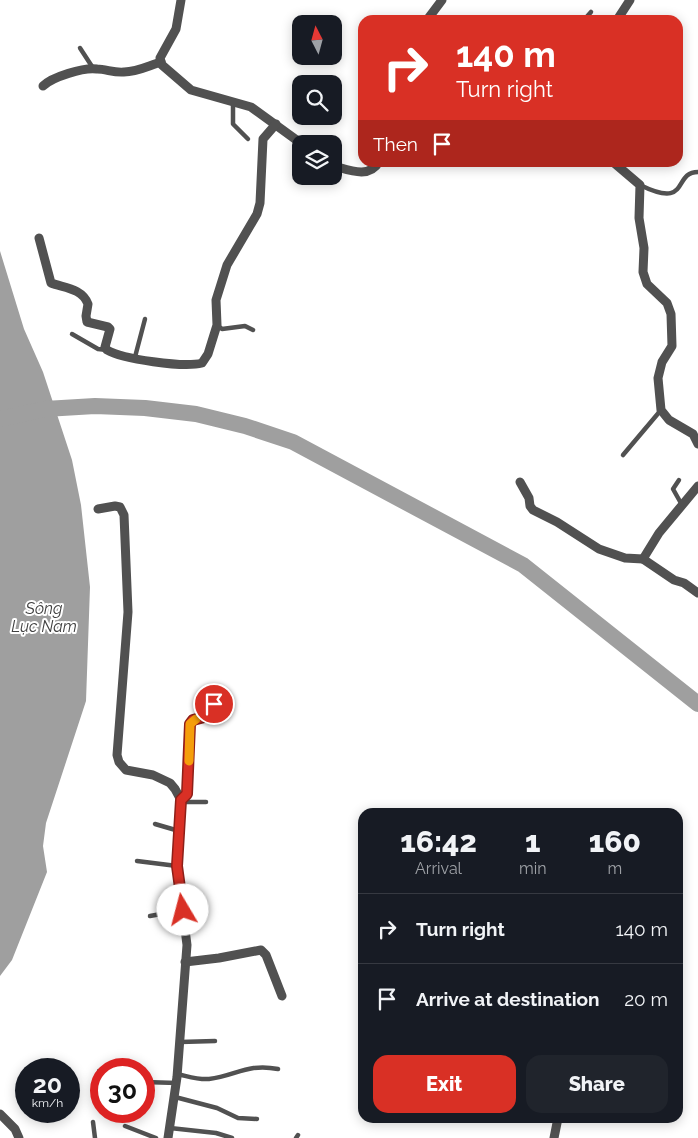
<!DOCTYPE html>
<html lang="en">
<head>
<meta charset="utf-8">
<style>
	:root { --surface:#171b24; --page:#20242c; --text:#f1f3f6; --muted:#9ea1a6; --line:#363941; --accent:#d93025 }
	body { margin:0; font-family:Raleway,sans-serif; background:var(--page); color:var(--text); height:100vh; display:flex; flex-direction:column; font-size:19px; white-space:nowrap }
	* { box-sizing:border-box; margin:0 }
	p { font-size:16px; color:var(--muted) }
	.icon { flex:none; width:28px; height:28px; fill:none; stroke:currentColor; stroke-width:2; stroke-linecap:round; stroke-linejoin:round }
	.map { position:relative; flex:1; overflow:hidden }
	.details { position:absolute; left:358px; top:808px; width:325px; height:315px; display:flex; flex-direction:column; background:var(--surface); border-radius:15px; box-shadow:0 2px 12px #0003 }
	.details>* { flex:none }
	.banner { position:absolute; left:358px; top:15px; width:325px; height:152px; border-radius:15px; box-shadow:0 2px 12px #0003; background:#d93025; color:#fff; overflow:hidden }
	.needle { width:32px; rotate:354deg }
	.controls { position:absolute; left:292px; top:15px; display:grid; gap:10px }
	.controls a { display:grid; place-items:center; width:50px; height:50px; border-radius:10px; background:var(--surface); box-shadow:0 2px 12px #0003; font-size:25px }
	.speed { position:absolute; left:15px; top:1058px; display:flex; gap:10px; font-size:25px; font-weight:700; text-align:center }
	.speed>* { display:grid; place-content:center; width:65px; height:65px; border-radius:50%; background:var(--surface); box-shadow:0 2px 12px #0003; line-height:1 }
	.speed small { font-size:12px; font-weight:400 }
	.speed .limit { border:8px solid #d22; background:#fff; color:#111 }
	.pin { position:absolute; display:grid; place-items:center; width:42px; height:42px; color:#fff; margin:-21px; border:2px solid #fff; border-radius:50%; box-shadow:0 1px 5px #0007 }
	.me { position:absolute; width:55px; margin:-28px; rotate:352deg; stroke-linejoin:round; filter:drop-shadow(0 0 4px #0008) }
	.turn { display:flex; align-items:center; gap:18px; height:105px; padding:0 15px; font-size:22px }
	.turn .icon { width:65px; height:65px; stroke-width:2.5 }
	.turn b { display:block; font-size:35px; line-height:42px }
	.then { display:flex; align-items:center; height:48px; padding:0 15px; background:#0003; gap:10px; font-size:19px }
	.eta { display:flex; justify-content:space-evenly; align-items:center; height:85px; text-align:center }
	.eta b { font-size:30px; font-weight:800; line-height:35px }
	.primary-button { display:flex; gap:10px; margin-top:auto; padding:10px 15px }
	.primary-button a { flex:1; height:58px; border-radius:15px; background:var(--accent); color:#fff; font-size:20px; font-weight:800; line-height:58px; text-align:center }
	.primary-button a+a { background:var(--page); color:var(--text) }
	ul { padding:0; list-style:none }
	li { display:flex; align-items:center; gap:15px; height:70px; padding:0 15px; border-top:1px solid var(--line) }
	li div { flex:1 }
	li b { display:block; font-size:19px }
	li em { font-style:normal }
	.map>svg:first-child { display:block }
	.water { fill:#9f9f9f }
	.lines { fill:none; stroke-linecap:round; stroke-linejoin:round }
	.river { stroke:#9f9f9f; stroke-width:16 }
	.service { stroke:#515151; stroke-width:4.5 }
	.minor { stroke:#515151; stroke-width:9 }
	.route-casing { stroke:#8d1f18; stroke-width:12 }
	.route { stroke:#d93025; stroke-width:9 }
	.slow { stroke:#f59e0b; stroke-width:9 }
	.labels { text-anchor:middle; stroke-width:4; stroke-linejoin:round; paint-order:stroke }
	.water-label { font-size:16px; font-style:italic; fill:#404040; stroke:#fff }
</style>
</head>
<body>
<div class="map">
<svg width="698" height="1138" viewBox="0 0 698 1138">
	<rect width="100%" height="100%" fill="#fff"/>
	<path class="water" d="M0 251 24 329 43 372 72 460 81 505 90 587 86 701 46 823 43 846 47 872 12 960 0 976Z"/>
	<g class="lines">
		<path class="river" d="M0 419 45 409 95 406 145 408 196 414 245 426 293 442 523 565 698 704"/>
		<g class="service">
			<path d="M584 20 591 12"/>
			<path d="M80 48 93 68"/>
			<path d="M233 103V124L248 139"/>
			<path d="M640 185C691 210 672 172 698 172"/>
			<path d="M217 325 222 329 245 326 253 330"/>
			<path d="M72 334 98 349 107 350"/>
			<path d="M135 357 145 319"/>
			<path d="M623 455 661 410"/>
			<path d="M679 480 673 489 682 505"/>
			<path d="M181 800 187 794 190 724 193 720 209 714 214 704 218 690"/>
			<path d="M181 802H206"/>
			<path d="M155 824 179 831"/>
			<path d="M137 861 177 866"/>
			<path d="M150 916 183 910"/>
			<path d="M180 1042 215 1041"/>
			<path d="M99 1071 101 1072"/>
			<path d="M177 1074C187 1076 198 1080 209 1079 236 1076 247 1063 278 1069"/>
			<path d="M144 1082 177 1083"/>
			<path d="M175 1097 217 1108 238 1118 257 1119"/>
			<path d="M93 1122 95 1138"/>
			<path d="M125 1126 156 1138"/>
			<path d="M170 1128 216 1133 232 1138"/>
			<path d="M296 1138 298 1135"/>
		</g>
		<g class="minor">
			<path d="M181 0 176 29 160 58 162 65 191 90 251 107 302 144"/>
			<path d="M427 20 442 0"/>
			<path d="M617 20 630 0"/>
			<path d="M43 86C52 77 84 67 97 69 106 69 114 73 124 72 137 72 148 66 161 62"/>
			<path d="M613 162 640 185 639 218 644 248 643 272 647 284 667 303 671 314 672 346 662 362 658 378 661 410 669 420 693 434 698 444"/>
			<path d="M334 166C349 170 369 179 379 162"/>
			<path d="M39 238 51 283C64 288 82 288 88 304L86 316 87 322 108 327 110 329 105 347 107 350C122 359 184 368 202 363L208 354 217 325 216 300 227 265 257 214 260 203 263 139 276 124"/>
			<path d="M520 482 529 498 530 506 533 510 557 522 599 549 625 558 643 559"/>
			<path d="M698 486 659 533 643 559 674 580 684 583 698 593"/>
			<path d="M98 509 115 506 120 507 124 515 128 612 117 755 119 762 126 770 153 775 170 783 175 789 181 800 177 866 187 945 177 1077 168 1138"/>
			<path d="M185 962 219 958 261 950 266 955 282 996"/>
			<path d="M0 1114 15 1129 19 1138"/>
			<path d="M554 1138 558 1118"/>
		</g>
	</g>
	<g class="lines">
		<defs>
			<path id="route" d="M183 910 177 866 181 800 187 794 190 724 193 720 208 716 214 704"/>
		</defs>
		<use href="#route" class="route-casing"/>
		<use href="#route" class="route"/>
		<path class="slow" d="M189 761 190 724 196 719"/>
	</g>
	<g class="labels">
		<g class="water-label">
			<text x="44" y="614">Sông<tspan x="44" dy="18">Lục Nam</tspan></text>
		</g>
	</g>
</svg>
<div class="controls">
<a><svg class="needle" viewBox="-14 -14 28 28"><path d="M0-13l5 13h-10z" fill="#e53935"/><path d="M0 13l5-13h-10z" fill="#9ea1a6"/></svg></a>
<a><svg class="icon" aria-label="search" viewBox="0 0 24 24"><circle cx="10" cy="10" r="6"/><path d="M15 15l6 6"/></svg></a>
<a><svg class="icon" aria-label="layers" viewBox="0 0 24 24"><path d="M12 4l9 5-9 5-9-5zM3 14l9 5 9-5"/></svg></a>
</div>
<div class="speed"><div>20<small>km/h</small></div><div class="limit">30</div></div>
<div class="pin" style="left:214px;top:704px;background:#d93025"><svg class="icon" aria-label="arrive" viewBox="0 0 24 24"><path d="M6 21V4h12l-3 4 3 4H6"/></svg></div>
<svg class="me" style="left:183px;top:910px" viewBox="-20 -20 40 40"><circle r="19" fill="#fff"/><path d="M0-13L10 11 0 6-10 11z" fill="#d93025"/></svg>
<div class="banner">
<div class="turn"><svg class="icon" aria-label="right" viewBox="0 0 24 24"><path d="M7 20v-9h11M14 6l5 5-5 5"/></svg><div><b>140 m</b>Turn right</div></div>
<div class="then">Then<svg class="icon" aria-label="arrive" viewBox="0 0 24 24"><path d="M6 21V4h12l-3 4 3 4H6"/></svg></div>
</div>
<section class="details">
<div class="eta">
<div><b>16:42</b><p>Arrival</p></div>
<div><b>1</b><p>min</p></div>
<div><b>160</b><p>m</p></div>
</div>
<ul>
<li><svg class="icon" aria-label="right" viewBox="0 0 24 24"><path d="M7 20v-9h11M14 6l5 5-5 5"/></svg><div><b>Turn right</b></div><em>140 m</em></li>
<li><svg class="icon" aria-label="arrive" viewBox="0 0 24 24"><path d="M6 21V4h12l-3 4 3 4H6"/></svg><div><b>Arrive at destination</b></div><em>20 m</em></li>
</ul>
<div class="primary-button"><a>Exit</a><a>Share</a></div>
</section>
</div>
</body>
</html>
